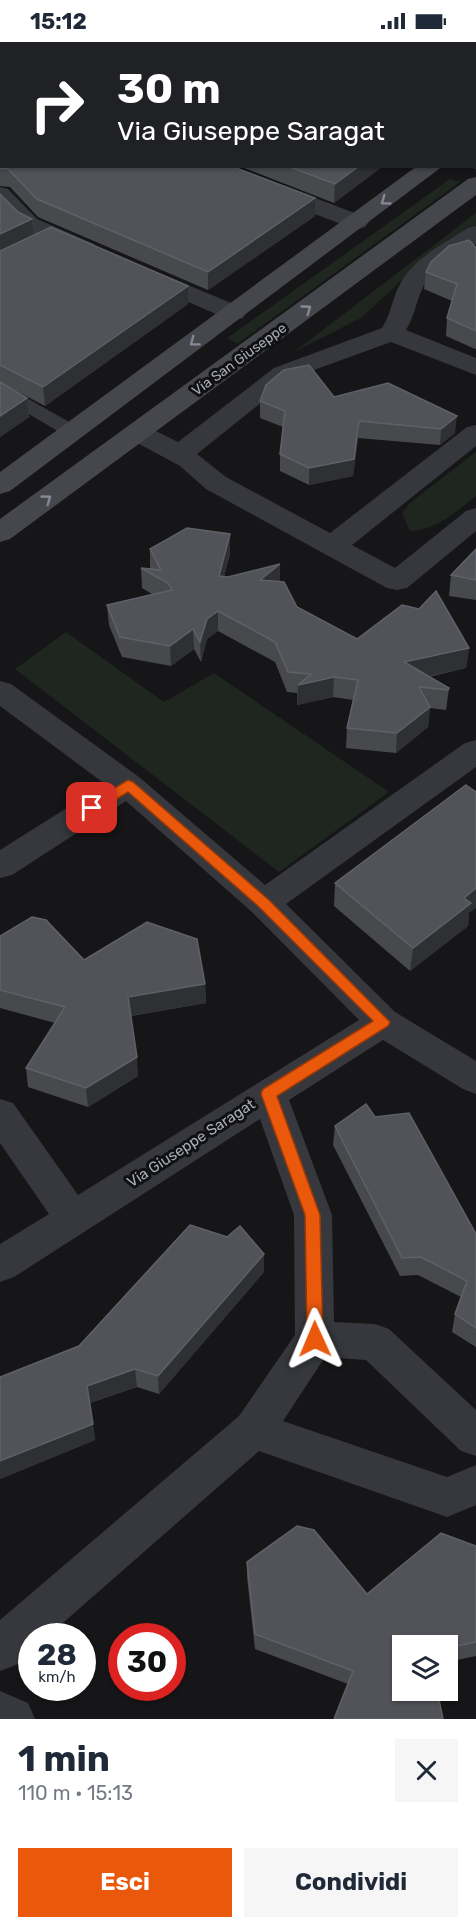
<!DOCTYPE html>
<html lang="it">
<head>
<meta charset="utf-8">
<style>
	:root { --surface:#fff; --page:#f6f6f7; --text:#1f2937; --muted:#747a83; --accent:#ea580c }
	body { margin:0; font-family:Rubik,sans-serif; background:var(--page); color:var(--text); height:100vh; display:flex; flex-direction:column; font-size:22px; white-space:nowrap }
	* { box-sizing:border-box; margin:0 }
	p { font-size:20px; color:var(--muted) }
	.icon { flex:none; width:33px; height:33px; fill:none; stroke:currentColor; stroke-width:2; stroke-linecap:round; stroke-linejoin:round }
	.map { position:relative; height:1677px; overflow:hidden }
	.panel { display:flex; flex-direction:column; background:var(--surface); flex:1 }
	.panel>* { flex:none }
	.banner { position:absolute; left:0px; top:0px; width:477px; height:126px; box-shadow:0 2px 4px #0004; background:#202124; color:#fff; overflow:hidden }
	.buttons { position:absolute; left:392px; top:1593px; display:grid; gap:12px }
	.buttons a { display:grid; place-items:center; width:66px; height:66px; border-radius:0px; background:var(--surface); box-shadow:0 2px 4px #0004; font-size:30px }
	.speed { position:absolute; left:18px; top:1581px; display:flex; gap:12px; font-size:30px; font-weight:700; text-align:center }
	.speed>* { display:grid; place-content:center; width:78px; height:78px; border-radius:50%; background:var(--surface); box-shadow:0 2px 4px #0004; line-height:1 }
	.speed small { font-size:15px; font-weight:400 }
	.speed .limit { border:9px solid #d22; background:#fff; color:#111 }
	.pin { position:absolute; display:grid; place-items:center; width:51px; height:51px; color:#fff; margin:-26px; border-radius:12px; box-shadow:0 3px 9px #0006 }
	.me { position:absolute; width:66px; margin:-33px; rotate:359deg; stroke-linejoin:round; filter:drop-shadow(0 0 4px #0008) }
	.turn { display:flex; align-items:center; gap:21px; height:126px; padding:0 18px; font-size:27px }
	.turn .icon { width:78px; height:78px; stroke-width:2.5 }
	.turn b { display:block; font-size:42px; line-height:51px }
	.round { display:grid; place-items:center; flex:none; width:63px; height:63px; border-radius:0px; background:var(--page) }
	.summary { display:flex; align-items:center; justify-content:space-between; height:102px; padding:0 18px }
	h1 { font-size:36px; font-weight:700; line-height:45px }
	.button { display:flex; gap:12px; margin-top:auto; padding:12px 18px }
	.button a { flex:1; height:69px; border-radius:0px; background:var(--accent); color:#fff; font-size:24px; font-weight:700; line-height:69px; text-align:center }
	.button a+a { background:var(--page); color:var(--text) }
	.status { display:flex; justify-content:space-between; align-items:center; height:42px; padding:0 30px; background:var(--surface); direction:ltr }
	.status svg { height:16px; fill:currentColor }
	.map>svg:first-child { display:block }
	.green { fill:#1e261f }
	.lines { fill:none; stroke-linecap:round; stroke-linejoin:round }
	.lane { fill:#37383d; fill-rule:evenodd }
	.street { fill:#37383d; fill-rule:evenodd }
	.secondary { fill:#45474d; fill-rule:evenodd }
	.wall { fill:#47494d }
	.shaded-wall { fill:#2f3033 }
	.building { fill:#525359; stroke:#5f6168; stroke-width:1.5 }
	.oneway { stroke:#858993 }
	.route { fill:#ea580c; stroke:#983908; stroke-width:1.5 }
	.labels { text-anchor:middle; stroke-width:6; stroke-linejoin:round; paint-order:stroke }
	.far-street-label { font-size:14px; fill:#a8adb8; stroke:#111113 }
	.street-label { font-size:15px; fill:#a8adb8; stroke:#111113 }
</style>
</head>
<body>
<div class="status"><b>15:12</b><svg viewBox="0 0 49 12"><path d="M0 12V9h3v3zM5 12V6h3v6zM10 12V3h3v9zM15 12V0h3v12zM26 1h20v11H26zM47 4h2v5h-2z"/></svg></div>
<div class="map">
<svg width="476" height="1677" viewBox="0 0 476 1677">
	<rect width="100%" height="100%" fill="#161618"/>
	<g class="green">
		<path d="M450 137 460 140 237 302 227 296Z"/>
		<path d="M476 171V184L432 210 361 276 294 310Z"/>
		<path d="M476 410V454C454 471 439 487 410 489L402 471 411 460Z"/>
		<path d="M66 590 164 660 214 631 389 750 279 830 15 627Z"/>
	</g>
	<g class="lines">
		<path class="lane" d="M0 341 80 386 83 390 80 394H66L0 355Z"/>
		<g class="street">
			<path d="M55 0H79L80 2H56Z"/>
			<path d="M476 112V127L468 125 476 124Z"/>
			<path d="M198 124H231L365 175 369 180 365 185 357 187 349 185 201 129Z"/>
			<path d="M0 145 8 147 37 177 94 202 98 207 94 212 86 214 78 212 21 187 0 165Z"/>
			<path d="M476 184V202C459 213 432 225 424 243 416 259 415 273 406 288L476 316V333L391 300 292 336 197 412 226 435 330 491 467 385 476 383V404L352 503 395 526 466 469 476 466V489L407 546 397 548 387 546 206 447 180 424 130 397 126 391 130 385 139 383 148 385 178 400 274 326 382 286C391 272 392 257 400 242 414 216 443 202 468 186Z"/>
			<path d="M147 226 243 266 246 271 243 276 234 278 225 276 138 238 135 233 138 228Z"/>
			<path d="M0 639 11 642 139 735 265 843 465 701 476 698V725L286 862 395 970 476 1019V1052L463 1047 383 998 289 1058 332 1173 334 1280 375 1282 389 1287 476 1368V1414L461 1409 366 1318 325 1315 283 1379 447 1435 476 1423V1463L447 1475 259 1409 48 1594H32V1609L16 1623 0 1629V1578L239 1374 295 1293 294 1173 260 1077 14 1235 0 1240V1202L49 1172 0 1101V1057L13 1061 78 1153 359 978 252 870 126 759 12 833 0 836V808L105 742 0 664Z"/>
			<path d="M0 1649 28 1661 35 1677H0Z"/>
		</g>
		<g class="secondary">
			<path d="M417 124H443L10 449 0 452V430Z"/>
			<path d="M476 135V153L10 497 0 500V477L468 137Z"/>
		</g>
	</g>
	<g class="wall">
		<path d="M170 0H476V48V2H172Z"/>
		<path d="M0 37 2 124 315 156V174L208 248 38 175 10 145 0 144Z"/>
		<path d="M239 124H383L334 161Z"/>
		<path d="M0 152 18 170 32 177 34 193 188 262 45 364 7 344 27 356 29 375 0 395Z"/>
		<path d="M476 206V307H475L446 294 447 276 452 259 424 247 426 230Z"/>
		<path d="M334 355 455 391 440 403 358 396 353 434 309 443 280 429V412L283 385 260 376V359Z"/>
		<path d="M150 507 230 512 224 534 228 535 280 522V540L297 565 357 597 469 606 466 626 429 635 449 646 446 668 430 666 428 685 396 711 346 706 347 686 353 658 333 655 297 663V651L287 650 275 620 218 589 207 597 201 620 194 607 171 624 122 615 109 583 107 563 152 552 142 546 141 526 150 527Z"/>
		<path d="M476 507V558L449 554 451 533Z"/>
		<path d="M335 841 469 871 468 884 410 929 334 864Z"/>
		<path d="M0 894 84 918 205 942 206 961 131 974 138 1034 88 1065 28 1045 26 1026 55 981 0 966Z"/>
		<path d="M375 1075 476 1192V1305L452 1290 455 1272 461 1255 418 1233 400 1234 333 1103 335 1084Z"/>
		<path d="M264 1230 159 1352 137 1345 90 1361 95 1398 0 1437V1335L79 1304Z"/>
		<path d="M476 1504V1614L447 1620V1604H402L348 1642 255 1607 247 1535V1520L367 1552Z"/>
	</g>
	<g class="shaded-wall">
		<path d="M359 124H383L334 161 335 142Z"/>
		<path d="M315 156V174L208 248V230Z"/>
		<path d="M32 177 34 195 0 212V192Z"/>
		<path d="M188 244V262L45 364 43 345Z"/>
		<path d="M27 356 29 375 0 395V374Z"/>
		<path d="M457 374 455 391 440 403 441 387Z"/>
		<path d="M359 379 358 396 353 434 309 443V426Z"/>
		<path d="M230 492V512L219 554V534Z"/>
		<path d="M280 522V542L260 538Z"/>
		<path d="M218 569V589L207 597 201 620 200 600 207 577Z"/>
		<path d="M193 587 194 607 171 624 170 604Z"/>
		<path d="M469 606 466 626 402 640 404 620Z"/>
		<path d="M334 635 333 655 297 663 298 643Z"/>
		<path d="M430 665 428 685 396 711 397 691Z"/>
		<path d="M476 846V866L469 871 468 884 410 929 413 906 464 856Z"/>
		<path d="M205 942 206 961 129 974 128 955Z"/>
		<path d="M137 1015 138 1034 88 1065 86 1046Z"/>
		<path d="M264 1212V1230L159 1352 158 1334Z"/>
		<path d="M135 1327 137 1345 89 1361 87 1344Z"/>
		<path d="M93 1382 95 1398 0 1437V1419Z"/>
	</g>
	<g class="building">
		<path d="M203 0H476V31V2H206Z"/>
		<path d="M2 36V124H231L315 156 208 230 37 157 8 127 0 126V37Z"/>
		<path d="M287 124H359L335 142Z"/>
		<path d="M0 152 18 170 32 177 0 192Z"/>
		<path d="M51 185 188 244 43 345 0 323V209Z"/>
		<path d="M469 198 476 206V289L447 276 457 242 426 230 431 220 449 204Z"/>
		<path d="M309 323 334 355 388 341 457 374 441 387 359 379 354 417 309 426 280 412 285 369 260 359 266 343 284 328Z"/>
		<path d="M0 340 27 356 0 374Z"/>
		<path d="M187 486 230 492 219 534 228 535 280 522 260 538 284 540 297 565 357 597 402 563 419 567 436 549 469 606 404 620 449 646 448 648 419 645 430 665 397 691 347 686 358 638 334 635 298 643 311 632 288 630 275 600 218 569 207 577 200 600 193 587 170 604 120 595 107 563 172 548 168 541 141 526 161 528 150 507Z"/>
		<path d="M476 507V538L451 533Z"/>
		<path d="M466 743 476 750V846L464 856 471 861 413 906 335 841Z"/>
		<path d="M32 875 46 878 84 918 147 880 197 897 205 942 128 955 137 1015 86 1046 26 1026 65 965 0 948V894Z"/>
		<path d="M366 1062 375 1075 409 1071 476 1192V1286L455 1272 467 1239 421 1215 402 1216 335 1084Z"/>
		<path d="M190 1183 227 1195 240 1184 264 1212 158 1334 135 1327 87 1344 93 1382 0 1419V1335L79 1304Z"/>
		<path d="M297 1484 314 1488 367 1552 441 1491 476 1504V1600L447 1606V1604H402V1648H437L443 1677H334L353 1629 255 1592 247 1520Z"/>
	</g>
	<defs><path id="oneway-chevron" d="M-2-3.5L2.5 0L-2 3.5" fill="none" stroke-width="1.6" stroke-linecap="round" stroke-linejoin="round" transform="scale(1.5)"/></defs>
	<g class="oneway">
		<use href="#oneway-chevron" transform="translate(385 159) rotate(144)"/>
		<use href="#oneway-chevron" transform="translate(307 267) rotate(-36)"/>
		<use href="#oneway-chevron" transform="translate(194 300) rotate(143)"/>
		<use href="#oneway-chevron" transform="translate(47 457) rotate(-36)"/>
	</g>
	<path class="route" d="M128 738 133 740 269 858 390 980 388 984 277 1054 320 1173 323 1297 321 1302 315 1304 309 1302 307 1297 305 1173 261 1052 263 1047 373 979 259 865 128 750 96 770H87L85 766 87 763Z"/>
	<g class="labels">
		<g class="far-street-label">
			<text transform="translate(239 317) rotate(-36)" y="5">Via San Giuseppe</text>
		</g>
		<g class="street-label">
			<text transform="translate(191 1101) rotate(-33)" y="5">Via Giuseppe Saragat</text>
		</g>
	</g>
</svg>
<div class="buttons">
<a><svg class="icon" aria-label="layers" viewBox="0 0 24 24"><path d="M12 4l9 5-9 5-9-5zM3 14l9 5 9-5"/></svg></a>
</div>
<div class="speed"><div>28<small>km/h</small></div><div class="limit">30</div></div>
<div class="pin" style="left:92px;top:766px;background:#d93025"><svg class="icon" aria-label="arrive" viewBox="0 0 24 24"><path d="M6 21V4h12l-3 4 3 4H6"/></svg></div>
<svg class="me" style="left:315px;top:1297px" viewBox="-20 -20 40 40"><path d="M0-17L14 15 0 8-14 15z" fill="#ea580c" stroke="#fff" stroke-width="4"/></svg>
<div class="banner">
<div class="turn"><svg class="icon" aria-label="right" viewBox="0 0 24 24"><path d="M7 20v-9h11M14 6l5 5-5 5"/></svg><div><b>30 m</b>Via Giuseppe Saragat</div></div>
</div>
</div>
<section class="panel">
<div class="summary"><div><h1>1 min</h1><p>110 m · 15:13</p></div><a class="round"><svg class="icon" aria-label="close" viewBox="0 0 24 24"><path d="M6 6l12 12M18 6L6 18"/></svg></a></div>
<div class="button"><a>Esci</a><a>Condividi</a></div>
</section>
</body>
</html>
